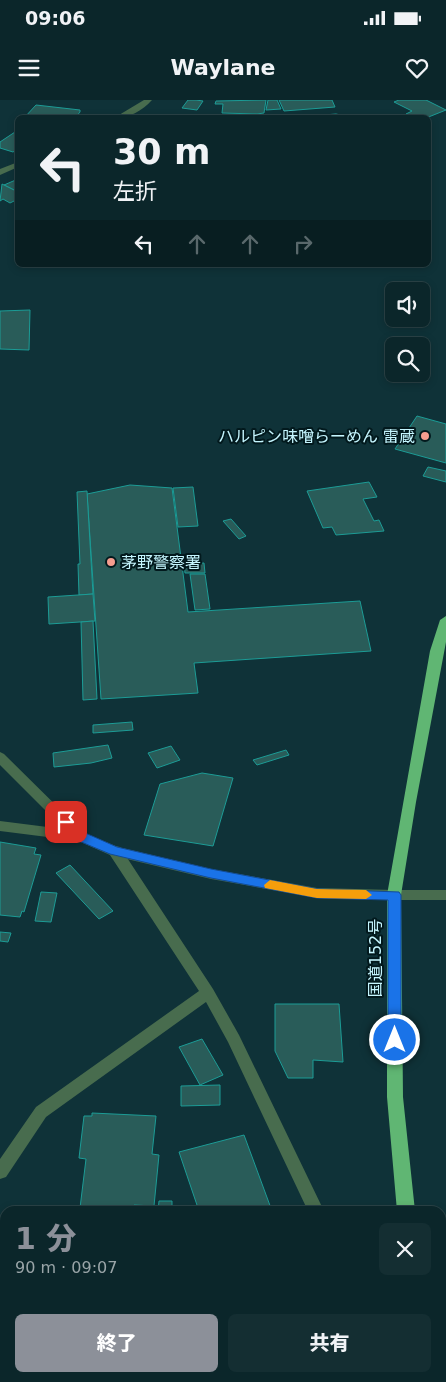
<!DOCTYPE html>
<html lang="ja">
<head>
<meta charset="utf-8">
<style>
	:root { --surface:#0b262a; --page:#142e32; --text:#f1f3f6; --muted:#9aa5a8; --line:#2b4347; --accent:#8c9099 }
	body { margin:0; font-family:"DejaVu Sans","Noto Sans JP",sans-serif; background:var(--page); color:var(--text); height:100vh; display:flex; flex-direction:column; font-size:19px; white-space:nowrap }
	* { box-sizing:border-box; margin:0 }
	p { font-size:16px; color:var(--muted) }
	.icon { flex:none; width:28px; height:28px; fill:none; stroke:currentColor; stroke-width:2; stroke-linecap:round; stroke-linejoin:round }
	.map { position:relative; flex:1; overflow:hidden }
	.panel { position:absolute; left:0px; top:1106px; width:446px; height:176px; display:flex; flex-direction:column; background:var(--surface); border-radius:15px 15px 0 0; box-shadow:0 2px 8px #0003,0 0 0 1px var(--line) }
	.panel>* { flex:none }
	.banner { position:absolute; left:15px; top:15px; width:416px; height:152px; border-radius:8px; box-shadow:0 2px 8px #0003,0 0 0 1px var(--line); background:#0b262a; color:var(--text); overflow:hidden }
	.controls { position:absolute; left:385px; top:182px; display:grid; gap:10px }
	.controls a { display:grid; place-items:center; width:45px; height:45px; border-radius:8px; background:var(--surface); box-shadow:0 2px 8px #0003,0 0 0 1px var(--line); font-size:25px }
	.pin { position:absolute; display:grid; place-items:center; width:42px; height:42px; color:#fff; margin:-21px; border-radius:10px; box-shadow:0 2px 8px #0006 }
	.me { position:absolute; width:55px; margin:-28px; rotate:0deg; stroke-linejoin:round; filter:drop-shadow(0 0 4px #0008) }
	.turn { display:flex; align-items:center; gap:18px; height:105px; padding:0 15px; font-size:22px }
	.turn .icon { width:65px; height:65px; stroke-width:2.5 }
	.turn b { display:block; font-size:35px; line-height:42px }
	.lanes { display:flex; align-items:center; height:48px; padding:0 15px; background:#0003; justify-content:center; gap:25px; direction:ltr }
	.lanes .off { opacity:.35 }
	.round { display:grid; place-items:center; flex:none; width:52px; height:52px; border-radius:8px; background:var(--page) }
	.summary { display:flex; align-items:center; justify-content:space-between; height:85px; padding:0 15px }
	h1 { font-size:30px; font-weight:800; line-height:38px; color:var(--accent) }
	.action { display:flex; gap:10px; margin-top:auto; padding:10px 15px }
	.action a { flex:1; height:58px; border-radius:8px; background:var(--accent); color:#fff; font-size:20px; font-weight:800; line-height:58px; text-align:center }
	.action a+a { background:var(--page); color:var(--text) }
	.status { display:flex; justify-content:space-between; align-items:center; height:35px; padding:0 25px; background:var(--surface); direction:ltr }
	.status svg { height:14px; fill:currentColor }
	header { display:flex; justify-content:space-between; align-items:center; height:65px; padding:0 15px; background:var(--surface); font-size:22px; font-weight:800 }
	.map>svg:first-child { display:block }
	.building { fill:#295c59; stroke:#1c9c96 }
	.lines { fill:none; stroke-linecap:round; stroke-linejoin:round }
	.minor { fill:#486c4e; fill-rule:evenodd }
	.tertiary { fill:#486c4e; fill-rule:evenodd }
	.trunk { fill:#60b673; fill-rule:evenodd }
	.route { fill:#1a73e8; stroke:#114b97 }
	.slow { fill:#f59e0b }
	.poi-dot { fill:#f59d8f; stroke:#02191d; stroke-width:2 }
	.labels { text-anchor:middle; stroke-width:4; stroke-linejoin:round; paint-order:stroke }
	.poi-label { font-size:16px; fill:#c5f6ff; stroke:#02191d; text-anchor:end }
	.street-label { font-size:16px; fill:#c5f6ff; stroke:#02191d }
</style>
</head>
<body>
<div class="status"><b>09:06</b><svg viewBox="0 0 49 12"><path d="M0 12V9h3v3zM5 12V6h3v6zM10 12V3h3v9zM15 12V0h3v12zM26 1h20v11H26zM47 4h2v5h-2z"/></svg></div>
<header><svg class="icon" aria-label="menu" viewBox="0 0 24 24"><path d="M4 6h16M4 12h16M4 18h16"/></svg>Waylane<svg class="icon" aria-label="heart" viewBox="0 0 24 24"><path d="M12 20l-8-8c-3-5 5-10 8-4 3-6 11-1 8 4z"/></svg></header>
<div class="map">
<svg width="446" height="1282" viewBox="0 0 446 1282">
	<rect width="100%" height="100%" fill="#0f3238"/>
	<g class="building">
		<path d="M188 0H196L203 1 197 10 182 8Z"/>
		<path d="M266 0 264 13 257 14 222 13 223 4H215L216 1Z"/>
		<path d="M268 0H277L281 9 266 10Z"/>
		<path d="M279 0H332L335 7 284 11Z"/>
		<path d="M399 0H426L446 10 426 18H412L406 14 412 11 394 2Z"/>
		<path d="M36 5 80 10V12L75 18H24Z"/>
		<path d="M336 14 349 17V18H326L324 15Z"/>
		<path d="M18 30V49L13 52 0 48V42Z"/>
		<path d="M18 79V92L4 85Z"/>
		<path d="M2 84 18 92V99L10 103 3 99 0 101Z"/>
		<path d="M30 210 29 250 0 249V211Z"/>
		<path d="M417 316 446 324V363L395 349Z"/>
		<path d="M428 367 446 371V382L423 376Z"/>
		<path d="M369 382 377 397 363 399 374 421 379 420 384 431 336 435 332 427 323 428 307 391Z"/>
		<path d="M130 385 172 388 188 512 360 501 371 551 194 563 198 593 101 599 87 394Z"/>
		<path d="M193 387 198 426 178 427 173 388Z"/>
		<path d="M87 391 93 494 79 495 78 464H80L77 392Z"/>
		<path d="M231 419 246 436 239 439 223 421Z"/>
		<path d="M204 463 205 473H185L184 464Z"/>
		<path d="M190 474H205L210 509 195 510Z"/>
		<path d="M93 494 95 521 49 524 48 497Z"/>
		<path d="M93 521 97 599 83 600 81 522Z"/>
		<path d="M132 622 133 630 93 633V625Z"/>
		<path d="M108 645 112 658 91 663 54 667 53 653Z"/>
		<path d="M171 646 180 660 157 668 148 653Z"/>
		<path d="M286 650 289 655 257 665 253 660Z"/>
		<path d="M202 673 233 678 213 746 144 735 160 684Z"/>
		<path d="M0 742 36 748 34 754 41 755 24 812 22 811 20 817 0 815Z"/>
		<path d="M70 765 113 811 99 819 56 773Z"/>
		<path d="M41 792 57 793 51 822 35 821Z"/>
		<path d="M0 832 11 833 8 842 0 841Z"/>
		<path d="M275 904H339L343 962 313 960V978H288L275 951Z"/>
		<path d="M202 939 223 975 200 985 179 947Z"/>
		<path d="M220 985V1005L181 1006V986Z"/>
		<path d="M92 1013 156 1016 152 1054 159 1055 154 1106 134 1105 133 1110 80 1108 86 1059 79 1058 84 1016H92Z"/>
		<path d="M244 1035 272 1111H199L179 1052Z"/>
		<path d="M159 1101H172V1111H158Z"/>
		<path d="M0 1221H5V1278H58V1281L0 1282Z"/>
		<path d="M199 1278H328L330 1282H200Z"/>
	</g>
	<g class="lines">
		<g class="minor">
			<path d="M0 721 79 731 84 733 86 736 84 739 79 741 0 731Z"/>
			<path d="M115 746 120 747 213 889 239 935 324 1111H308L228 942 206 902 46 1017 6 1077 0 1079V1059L36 1007 199 891 110 755 108 751 110 747Z"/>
			<path d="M394 790H446V800H394L389 799 387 795 389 791Z"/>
			<path d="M366 1278H385L387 1282H368Z"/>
		</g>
		<g class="tertiary">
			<path d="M144 0H152C142 11 129 18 114 18Z"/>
			<path d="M18 62V67L0 75V69Z"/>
			<path d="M0 652 4 654 84 733 118 747 211 769 317 788 394 790 399 791 401 795 399 799 394 800 317 798 211 779 110 755 74 739 0 665Z"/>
		</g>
		<g class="trunk">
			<path d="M446 516V542L416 702 401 795 403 997 415 1111H397L387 997V795L430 551 440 520Z"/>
			<path d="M419 1278H437L438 1282H420Z"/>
		</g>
	</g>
	<path class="route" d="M66 718 83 732 117 747 211 769 317 789 399 792 401 795V940L399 944H390L388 940V800L317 798 211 778 110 754 74 739 60 722Z"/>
	<path class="slow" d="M270 780 317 789 366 790 372 795 366 799 317 798 265 788 264 785Z"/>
	<g class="poi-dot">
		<circle cx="425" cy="336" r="5"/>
		<circle cx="111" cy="462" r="5"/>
	</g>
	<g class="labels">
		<g class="poi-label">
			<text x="415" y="342">ハルピン味噌らーめん 雷蔵</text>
			<text x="121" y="468" text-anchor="start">茅野警察署</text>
		</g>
		<g class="street-label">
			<text transform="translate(375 858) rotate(-90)" y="6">国道152号</text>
		</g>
	</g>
</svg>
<div class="controls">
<a><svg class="icon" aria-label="sound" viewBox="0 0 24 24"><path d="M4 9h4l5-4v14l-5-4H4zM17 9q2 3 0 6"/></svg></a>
<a><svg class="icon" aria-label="search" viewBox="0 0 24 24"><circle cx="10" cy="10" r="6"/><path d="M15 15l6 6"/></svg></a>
</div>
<div class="pin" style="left:66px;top:722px;background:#d93025"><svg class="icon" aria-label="arrive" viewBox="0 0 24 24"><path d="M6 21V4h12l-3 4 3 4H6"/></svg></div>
<svg class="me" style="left:395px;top:940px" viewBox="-20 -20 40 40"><circle r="17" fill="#1a73e8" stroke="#fff" stroke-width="3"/><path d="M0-11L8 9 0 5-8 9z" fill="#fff"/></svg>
<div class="banner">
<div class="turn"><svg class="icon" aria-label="left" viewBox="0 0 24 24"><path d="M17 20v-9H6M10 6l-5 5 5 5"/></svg><div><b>30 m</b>左折</div></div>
<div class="lanes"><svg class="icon" aria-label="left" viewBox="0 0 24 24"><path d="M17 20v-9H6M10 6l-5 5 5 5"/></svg><svg class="icon off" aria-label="ahead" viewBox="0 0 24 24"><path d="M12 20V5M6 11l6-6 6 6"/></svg><svg class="icon off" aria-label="ahead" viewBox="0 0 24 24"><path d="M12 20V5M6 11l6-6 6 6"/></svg><svg class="icon off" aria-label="right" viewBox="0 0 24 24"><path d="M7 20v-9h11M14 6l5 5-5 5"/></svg></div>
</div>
<section class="panel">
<div class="summary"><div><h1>1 分</h1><p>90 m · 09:07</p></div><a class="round"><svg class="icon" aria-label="close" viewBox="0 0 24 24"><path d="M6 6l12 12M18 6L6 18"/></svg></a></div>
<div class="action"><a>終了</a><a>共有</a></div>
</section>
</div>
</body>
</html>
